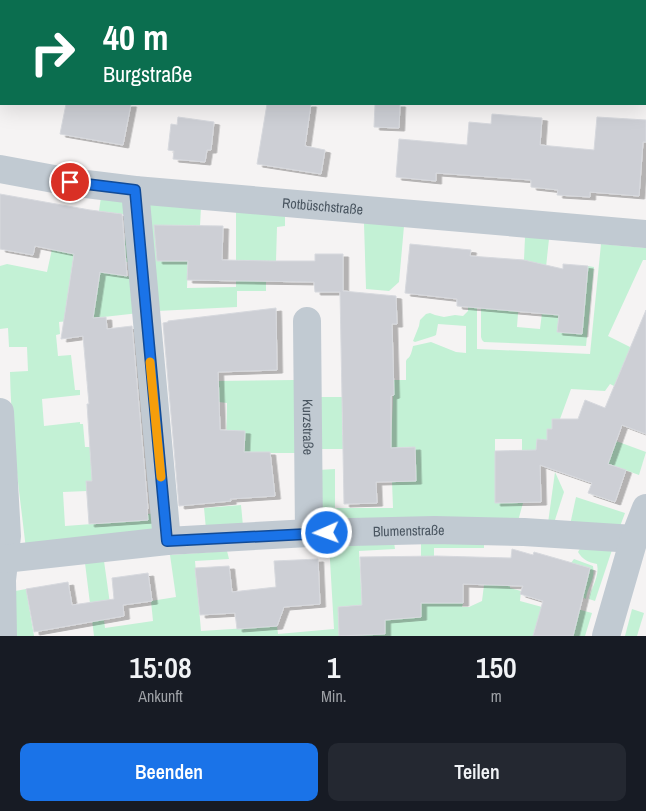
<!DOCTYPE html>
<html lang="de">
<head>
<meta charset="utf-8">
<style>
	:root { --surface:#171b24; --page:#242831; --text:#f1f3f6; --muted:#9ea1a6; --accent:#1a73e8 }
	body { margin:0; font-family:"Archivo Narrow",sans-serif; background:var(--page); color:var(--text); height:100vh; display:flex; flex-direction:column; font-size:19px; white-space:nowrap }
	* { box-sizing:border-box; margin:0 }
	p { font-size:16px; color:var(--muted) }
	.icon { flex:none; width:28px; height:28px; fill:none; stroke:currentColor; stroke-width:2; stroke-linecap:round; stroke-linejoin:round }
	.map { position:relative; height:636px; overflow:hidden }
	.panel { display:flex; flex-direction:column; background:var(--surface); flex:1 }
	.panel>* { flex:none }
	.hud { position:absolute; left:0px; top:0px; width:646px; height:105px; box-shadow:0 5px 20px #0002; background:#0b6e4f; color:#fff; overflow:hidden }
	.pin { position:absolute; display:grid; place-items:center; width:42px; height:42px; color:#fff; margin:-21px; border:2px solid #fff; border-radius:50%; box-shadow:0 1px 5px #0007 }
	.me { position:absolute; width:55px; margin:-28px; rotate:268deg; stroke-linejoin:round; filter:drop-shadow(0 0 4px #0008) }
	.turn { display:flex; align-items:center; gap:18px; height:105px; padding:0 20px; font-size:22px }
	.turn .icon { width:65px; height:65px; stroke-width:2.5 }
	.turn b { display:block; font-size:35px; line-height:42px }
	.eta { display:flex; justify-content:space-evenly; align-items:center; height:85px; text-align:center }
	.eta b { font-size:30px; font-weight:600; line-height:35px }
	.action { display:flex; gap:10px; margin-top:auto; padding:10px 20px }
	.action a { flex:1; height:58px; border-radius:10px; background:var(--accent); color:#fff; font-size:20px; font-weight:600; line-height:58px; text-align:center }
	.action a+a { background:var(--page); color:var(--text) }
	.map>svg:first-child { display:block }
	.green { fill:#c3f1d5 }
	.building { fill:#cdcfd5; stroke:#d7d9de; filter:url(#shadow) }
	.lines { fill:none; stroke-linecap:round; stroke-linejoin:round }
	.minor { stroke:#c1cad2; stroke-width:28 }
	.route-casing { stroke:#114b97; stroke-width:12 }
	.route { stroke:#1a73e8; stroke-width:9 }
	.slow { stroke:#f59e0b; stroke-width:9 }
	.labels { text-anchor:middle; stroke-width:4; stroke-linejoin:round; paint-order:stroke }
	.street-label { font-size:14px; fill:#4a5661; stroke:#fff }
</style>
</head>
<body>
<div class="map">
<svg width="646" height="636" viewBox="0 0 646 636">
	<defs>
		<filter id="shadow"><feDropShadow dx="5.5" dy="3" stdDeviation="0" flood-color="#0004"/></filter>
	</defs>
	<rect width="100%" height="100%" fill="#f5f3f3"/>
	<g class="green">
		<path d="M101 197 129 202 139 313 59 322 60 334 56 335 58 356 71 355 75 390H80V395L42 399 44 426 80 422V424H83L85 447H90L91 463 98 481H86L87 491 63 492 65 526 147 520V514L158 513 159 533 26 549C19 490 11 430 10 372L28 371 27 347H9L8 328 0 329V266L7 264 47 272 52 249 75 250 68 293 96 298 100 271 131 277 133 263 122 261 129 215 99 211Z"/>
		<path d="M147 203 201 207 200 226 157 260 188 261 187 288 236 287V210L285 214V226L277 227 276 261 266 262V291H237V307L157 311Z"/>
		<path d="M364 223 404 226 399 282 389 291 366 289Z"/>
		<path d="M525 237 549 239 546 267 524 260Z"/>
		<path d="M601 244 646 248V260H643L608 336 646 355 623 366 614 386 610 384 605 391 571 389 560 419H552V429L547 430V440H537L536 455 522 454V439H495V503H523L518 521H319L318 470 335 469V508H393L392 481 416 480 415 447 391 448C391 425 394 403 393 380H406V361L407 359C411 357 412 350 413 346L431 342 456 352 466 353V326L438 324 436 335 434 336 415 342 413 341 419 326 420 320 426 314 430 313 435 315 444 317 455 315 463 316 468 311V305H477V349L590 354Z"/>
		<path d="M588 266 594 267 586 346 484 342 482 340 481 337V308L488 309 490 292 520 286 517 327 540 329 542 313 559 315 557 332Z"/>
		<path d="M294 380 295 453H226L227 403 219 402 218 381Z"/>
		<path d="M317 397H342V435L350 436V449H317Z"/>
		<path d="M616 441 646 452 639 475 592 458Z"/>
		<path d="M555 472 564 492 554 523H548Z"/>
		<path d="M576 497 625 513 619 529 570 525Z"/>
		<path d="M241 505 243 526 206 529 204 508Z"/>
		<path d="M421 539H484V548H434V584L421 585Z"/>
		<path d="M394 542 395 549 359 551 362 605 338 607 339 636H94L85 563 104 561 111 611 103 612 105 628 153 621 151 601 176 597 170 555 227 551 229 559 195 561 201 631 277 626 278 634 334 629 329 543Z"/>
		<path d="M581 547 612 550 595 601 589 599C591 588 600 576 597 564 588 562 583 560 578 552Z"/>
		<path d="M574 559 593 566C596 579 587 587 586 599L582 597 590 568 571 563Z"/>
		<path d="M510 584V588L521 591 520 601 575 616 577 609 592 613 585 636H572L536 626 533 636H351L384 634 385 620 421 617V597L463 603 462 607H469L482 601 484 585Z"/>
		<path d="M26 589 34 636H17L10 592Z"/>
		<path d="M632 609 644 613 637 636H625Z"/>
	</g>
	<g class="building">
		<path d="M66 104H131L123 145 60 134Z"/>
		<path d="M267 104H311L305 146 325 150 321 174 257 164Z"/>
		<path d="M375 104H400L399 128 374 127Z"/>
		<path d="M492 114 542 118 540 145 594 150 597 117 646 120V142H643L639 196 590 192V197L557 195 558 190 531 187V180L436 173V181L396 177 399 139 467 145 469 122 491 124Z"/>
		<path d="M178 117 214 122 211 150H207L205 162 173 159 174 151 168 150 171 124 177 125Z"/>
		<path d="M0 194 90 210 122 214 127 276 100 272 93 318 106 317 107 329 132 326 148 509H147L148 520 89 524 86 481H92L87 404H89L83 336 61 339 74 254 35 246 33 255 0 249Z"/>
		<path d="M154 225 223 226 222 260 273 261H315V254H343V291L396 296 397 324H392L394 395 391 396V448L415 447 416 481 376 482 377 503 344 504 340 292H315L314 282 187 280 188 261H157Z"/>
		<path d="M410 244 471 250 470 256 524 260 563 269V264L588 266 582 334 557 332 559 315 457 306V299L405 293Z"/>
		<path d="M276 308 277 370 218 372 220 430 245 431 244 452H270L275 496 230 499 231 501 179 506 163 323 168 322V321Z"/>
		<path d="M646 310V434L622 425 608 464 626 470 615 502 588 493 592 483 540 465 541 502 495 503V451L536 450 537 439 547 440V429H552V419H578L585 400 605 408Z"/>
		<path d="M512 549 533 555 534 552 590 568 573 636H533L543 601 520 594 523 586 463 584V603H421V617L385 620V634L339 636 338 607 362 605 360 557 437 556 511 558Z"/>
		<path d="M318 559 320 604 284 607 277 626 237 629 235 613 200 615 195 568 229 566 232 592 276 587 274 561Z"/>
		<path d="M148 573 152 601 123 605 124 616 34 632 26 589 68 582 72 605 114 599 112 578Z"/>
	</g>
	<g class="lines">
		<g class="minor">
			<path id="s1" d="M0 169 70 182 135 190 646 234"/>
			<path d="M135 190 167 541"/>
			<path id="s2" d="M307 321 309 533"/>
			<path d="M0 412 7 536 2 580 3 636"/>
			<path id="s3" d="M4 559 167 541 309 533 434 530 524 532 634 539"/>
			<path d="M606 636 634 539 646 508"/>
		</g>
	</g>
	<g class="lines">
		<defs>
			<path id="route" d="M70 182 135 190 167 541 327 533"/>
		</defs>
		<use href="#route" class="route-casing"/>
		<use href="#route" class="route"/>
		<path class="slow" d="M150 362 161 477"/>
	</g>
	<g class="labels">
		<g class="street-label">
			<text dy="5" stroke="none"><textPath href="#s1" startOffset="325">Rotbüschstraße</textPath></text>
			<text dy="5" stroke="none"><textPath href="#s2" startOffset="106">Kurzstraße</textPath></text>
			<text dy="5" stroke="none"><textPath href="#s3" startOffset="406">Blumenstraße</textPath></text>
		</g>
	</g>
</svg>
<div class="pin" style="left:70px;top:182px;background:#d93025"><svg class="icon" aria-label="arrive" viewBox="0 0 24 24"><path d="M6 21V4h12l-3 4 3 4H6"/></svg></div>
<svg class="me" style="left:327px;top:533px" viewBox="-20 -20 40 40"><circle r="17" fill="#1a73e8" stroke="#fff" stroke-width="3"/><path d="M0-11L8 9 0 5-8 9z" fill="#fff"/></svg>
<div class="hud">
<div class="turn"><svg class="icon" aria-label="right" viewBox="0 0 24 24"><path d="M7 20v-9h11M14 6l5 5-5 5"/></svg><div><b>40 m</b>Burgstraße</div></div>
</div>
</div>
<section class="panel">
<div class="eta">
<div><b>15:08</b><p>Ankunft</p></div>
<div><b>1</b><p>Min.</p></div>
<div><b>150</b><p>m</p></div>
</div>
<div class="action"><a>Beenden</a><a>Teilen</a></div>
</section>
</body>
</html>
